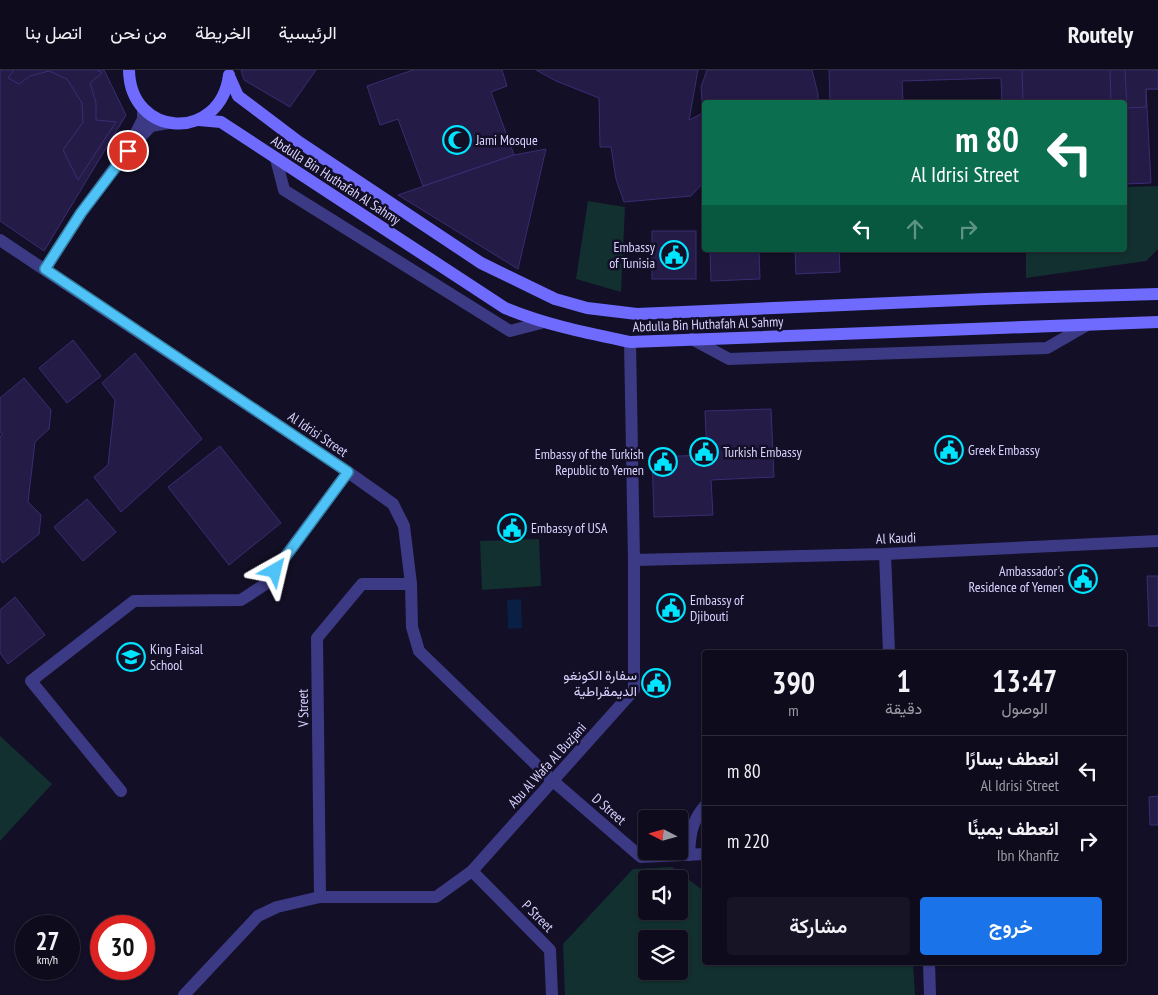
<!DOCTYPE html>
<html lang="ar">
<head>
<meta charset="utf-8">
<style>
	:root { --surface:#0e0b1c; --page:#171425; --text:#f1f3f6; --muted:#9b9ba3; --line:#2e2b3b; --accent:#1a73e8 }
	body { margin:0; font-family:"PT Sans Narrow",Vazirmatn,sans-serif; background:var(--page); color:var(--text); direction:rtl; height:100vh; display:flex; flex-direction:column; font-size:19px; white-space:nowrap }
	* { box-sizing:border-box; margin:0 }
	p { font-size:16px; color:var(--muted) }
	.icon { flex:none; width:28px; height:28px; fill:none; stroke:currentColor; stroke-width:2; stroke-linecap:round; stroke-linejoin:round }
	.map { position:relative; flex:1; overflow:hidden; direction:ltr }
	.side { position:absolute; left:702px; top:580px; width:425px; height:315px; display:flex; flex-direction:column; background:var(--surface); border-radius:5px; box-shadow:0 1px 4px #0004,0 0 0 1px var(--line); direction:rtl }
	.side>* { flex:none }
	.guide { position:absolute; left:702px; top:30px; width:425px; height:152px; border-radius:5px; box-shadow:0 1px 4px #0004,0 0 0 1px var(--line); direction:rtl; background:#0b6e4f; color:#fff; overflow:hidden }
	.needle { width:32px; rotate:276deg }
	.tools { position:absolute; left:638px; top:740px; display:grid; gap:10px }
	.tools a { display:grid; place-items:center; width:50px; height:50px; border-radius:5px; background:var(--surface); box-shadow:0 1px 4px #0004,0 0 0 1px var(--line); font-size:25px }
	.speed { position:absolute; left:15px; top:845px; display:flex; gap:10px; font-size:25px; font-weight:700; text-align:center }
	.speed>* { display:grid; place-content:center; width:65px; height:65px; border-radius:50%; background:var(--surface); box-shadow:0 1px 4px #0004,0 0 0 1px var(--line); line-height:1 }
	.speed small { font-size:12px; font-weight:400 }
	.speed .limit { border:8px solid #d22; background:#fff; color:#111 }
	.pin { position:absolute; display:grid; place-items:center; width:42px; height:42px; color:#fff; margin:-21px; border:2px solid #fff; border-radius:50%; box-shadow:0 1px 5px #0007 }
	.me { position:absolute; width:55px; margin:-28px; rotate:37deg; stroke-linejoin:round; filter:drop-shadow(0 0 4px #0008) }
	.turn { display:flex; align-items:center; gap:18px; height:105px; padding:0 25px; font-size:22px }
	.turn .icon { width:65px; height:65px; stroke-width:2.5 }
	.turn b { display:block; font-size:35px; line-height:42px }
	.lanes { display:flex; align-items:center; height:48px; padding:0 25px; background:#0003; justify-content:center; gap:25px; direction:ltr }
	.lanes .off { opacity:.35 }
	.eta { display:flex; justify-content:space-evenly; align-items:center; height:85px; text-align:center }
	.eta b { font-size:30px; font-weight:600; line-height:35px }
	.cta { display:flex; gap:10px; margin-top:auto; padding:10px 25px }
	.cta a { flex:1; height:58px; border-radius:5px; background:var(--accent); color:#fff; font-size:20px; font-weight:600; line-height:58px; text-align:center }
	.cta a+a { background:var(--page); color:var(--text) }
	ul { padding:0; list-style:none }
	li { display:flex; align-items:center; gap:15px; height:70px; padding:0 25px; border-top:1px solid var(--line) }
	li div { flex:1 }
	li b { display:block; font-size:19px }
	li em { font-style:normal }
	header { display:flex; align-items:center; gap:30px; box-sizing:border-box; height:70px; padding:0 25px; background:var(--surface); border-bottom:1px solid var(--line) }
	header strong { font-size:24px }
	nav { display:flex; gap:28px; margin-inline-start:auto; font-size:18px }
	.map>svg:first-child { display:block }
	.green { fill:#12302f; fill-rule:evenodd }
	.water { fill:#0a1f44 }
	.building { fill:#241b47; stroke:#3b2d73 }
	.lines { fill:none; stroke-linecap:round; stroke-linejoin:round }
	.street { stroke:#3d3a85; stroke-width:12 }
	.secondary { stroke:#6f6bff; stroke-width:12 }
	.route-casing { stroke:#337fa1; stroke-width:12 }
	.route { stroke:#4fc3f7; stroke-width:9 }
	.labels { text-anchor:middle; stroke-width:5; stroke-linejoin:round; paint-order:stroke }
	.poi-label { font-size:14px; fill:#d9d4ff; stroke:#130f26; text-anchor:start }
	.street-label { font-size:14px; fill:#d9d4ff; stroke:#130f26 }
</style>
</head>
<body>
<header>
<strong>Routely</strong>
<nav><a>الرئيسية</a><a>الخريطة</a><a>من نحن</a><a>اتصل بنا</a></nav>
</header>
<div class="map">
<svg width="1158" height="925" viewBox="0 0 1158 925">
	<rect width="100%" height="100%" fill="#130f26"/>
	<g class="green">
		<path d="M1158 116V179L1146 191 1026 208V180H1125V117Z"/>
		<path d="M588 131 625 137 621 222 576 209Z"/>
		<path d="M539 469 541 516 482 520 480 471Z"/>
		<path d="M0 666 52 714 0 771Z"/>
		<path d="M672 797 705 822V892L913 893 915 925H565L563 874 633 799ZM646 809H679V841H646ZM646 869H679V901H646Z"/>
	</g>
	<path class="water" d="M521 529 522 558 508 559 507 530Z"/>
	<g class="building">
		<path d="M0 0H104L126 45 44 181 0 151Z"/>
		<path d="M14 0H97L102 3 90 13 96 33V50L116 52 78 110 63 80 83 52 82 33 67 9 49 1 30 6 19 14 8 8Z"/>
		<path d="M241 0H316L290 37 244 10Z"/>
		<path d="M413 0H502L507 16 491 22 514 85 423 116 398 49 380 55 367 16Z"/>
		<path d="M536 0H698L689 50 703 43 701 17 707 0H812L818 24V32H705V111L691 126 624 132 616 109 611 77H600L599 28 556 11Z"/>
		<path d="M829 0H1158V19H1146L1151 113 1125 114V32H1002L1001 8 902 11 903 32H830Z"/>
		<path d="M1022 0H1110L1111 32H1023Z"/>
		<path d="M1125 0H1158V19H1146V37L1127 38Z"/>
		<path d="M546 79 518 199 398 125 514 85Z"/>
		<rect x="652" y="161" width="44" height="48"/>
		<path d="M710 180H759L760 209 711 211Z"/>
		<path d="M795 180H839L840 202 796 204Z"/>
		<path d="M73 270 101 306 67 333 39 298Z"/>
		<path d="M135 283 202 369 121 442 94 407 108 395 115 330 102 313Z"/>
		<path d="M24 308 51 340 49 359 35 372 28 432 41 445 39 464 3 493 0 489V367L2 365 0 361V328Z"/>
		<path d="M771 339 774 407 711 410 713 445 654 447 652 387 707 385 705 341Z"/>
		<path d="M220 376 281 453 229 495 168 417Z"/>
		<path d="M87 429 116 462 83 491 54 457Z"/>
		<path d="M1147 506H1158V556H1149Z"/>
		<path d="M15 527 45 565 8 594 0 583V540Z"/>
		<path d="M1158 726V755H1150L1149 727Z"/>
	</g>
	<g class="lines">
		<g class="street">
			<path d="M143 39V49L127 81 151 56 168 53"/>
			<path d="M276 89 284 120 510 261 541 253"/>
			<path d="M0 170 348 402 393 434 404 456 411 514 412 557 419 581 553 711 641 787 705 784"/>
			<path d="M45 199 81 143 127 81"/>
			<path d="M692 269 729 289 1047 278 1087 255"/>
			<path d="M885 484 889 582"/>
			<path d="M634 490 885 484 1158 471"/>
			<path d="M121 721 31 611 134 531 241 530 264 515 348 402"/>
			<path d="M689 785C690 765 691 752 705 736"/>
			<path d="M472 801 550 880 552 925"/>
			<path d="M320 827 317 568 362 514H411"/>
			<path d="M929 892 930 925"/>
			<path d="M184 925 258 846 277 837 320 827H436L472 801 634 620V490L630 272"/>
		</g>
		<g class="secondary">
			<path d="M129 0C130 68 220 73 229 5"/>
			<path d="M229 6 238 26 299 72 481 193 555 229 587 238 637 244 985 229 1158 224"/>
			<path d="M199 50 221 52 505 238C546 255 587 263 630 272L1158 252"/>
		</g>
	</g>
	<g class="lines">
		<defs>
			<path id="route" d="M128 81 81 143 45 199 348 402 275 501"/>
		</defs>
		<use href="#route" class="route-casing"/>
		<use href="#route" class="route"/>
	</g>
	<defs>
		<symbol id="mosque-ring" viewBox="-11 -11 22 22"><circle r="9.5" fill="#130f26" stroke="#00e5ff" stroke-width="1.5"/><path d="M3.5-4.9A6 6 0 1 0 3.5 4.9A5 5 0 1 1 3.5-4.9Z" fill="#00e5ff"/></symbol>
		<symbol id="civic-ring" viewBox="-11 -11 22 22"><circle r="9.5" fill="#130f26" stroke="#00e5ff" stroke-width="1.5"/><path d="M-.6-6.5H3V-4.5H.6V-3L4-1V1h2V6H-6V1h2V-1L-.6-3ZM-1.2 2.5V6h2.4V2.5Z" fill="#00e5ff"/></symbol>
		<symbol id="school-ring" viewBox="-11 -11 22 22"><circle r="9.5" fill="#130f26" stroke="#00e5ff" stroke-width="1.5"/><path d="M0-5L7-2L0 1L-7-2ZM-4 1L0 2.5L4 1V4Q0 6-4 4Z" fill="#00e5ff"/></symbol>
	</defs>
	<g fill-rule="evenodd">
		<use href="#mosque-ring" x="441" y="54" width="32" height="32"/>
		<use href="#civic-ring" x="658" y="169" width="32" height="32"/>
		<use href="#civic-ring" x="933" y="364" width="32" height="32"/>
		<use href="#civic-ring" x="688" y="366" width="32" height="32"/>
		<use href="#civic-ring" x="647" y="376" width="32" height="32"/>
		<use href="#civic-ring" x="496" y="442" width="32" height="32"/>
		<use href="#civic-ring" x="1067" y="493" width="32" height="32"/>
		<use href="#civic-ring" x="655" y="522" width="32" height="32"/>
		<use href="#school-ring" x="115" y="571" width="32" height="32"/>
		<use href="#civic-ring" x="640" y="597" width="32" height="32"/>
	</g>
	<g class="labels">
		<g class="poi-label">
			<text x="476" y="75">Jami Mosque</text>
			<text x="655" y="182" text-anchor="end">Embassy<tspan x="655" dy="16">of Tunisia</tspan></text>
			<text x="968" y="385">Greek Embassy</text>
			<text x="723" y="387">Turkish Embassy</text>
			<text x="644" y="389" text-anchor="end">Embassy of the Turkish<tspan x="644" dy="16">Republic to Yemen</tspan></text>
			<text x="531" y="463">Embassy of USA</text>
			<text x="1064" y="506" text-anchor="end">Ambassador's<tspan x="1064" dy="16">Residence of Yemen</tspan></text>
			<text x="690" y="535">Embassy of<tspan x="690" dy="16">Djibouti</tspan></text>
			<text x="150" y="584">King Faisal<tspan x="150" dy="16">School</tspan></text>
			<text x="637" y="610" text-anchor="end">سفارة الكونغو<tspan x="637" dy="16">الديمقراطية</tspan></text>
		</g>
		<g class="street-label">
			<text transform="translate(336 110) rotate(33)" y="5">Abdulla Bin Huthafah Al Sahmy</text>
			<text transform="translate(708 254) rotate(-2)" y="5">Abdulla Bin Huthafah Al Sahmy</text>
			<text transform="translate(318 364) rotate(34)" y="5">Al Idrisi Street</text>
			<text transform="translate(896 468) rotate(-2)" y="5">Al Kaudi</text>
			<text transform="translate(303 638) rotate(-91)" y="5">V Street</text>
			<text transform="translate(547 695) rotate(-48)" y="5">Abu Al Wafa Al Buzjani</text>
			<text transform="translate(609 739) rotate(41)" y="5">D Street</text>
			<text transform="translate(538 846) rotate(45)" y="5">P Street</text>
		</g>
	</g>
</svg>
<div class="tools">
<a><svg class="needle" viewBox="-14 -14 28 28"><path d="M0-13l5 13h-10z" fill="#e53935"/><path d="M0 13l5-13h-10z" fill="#9b9ba3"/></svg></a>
<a><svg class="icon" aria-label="sound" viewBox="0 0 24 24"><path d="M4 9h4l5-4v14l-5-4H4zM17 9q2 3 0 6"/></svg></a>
<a><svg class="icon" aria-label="layers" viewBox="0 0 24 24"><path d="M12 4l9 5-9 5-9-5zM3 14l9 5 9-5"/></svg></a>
</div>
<div class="speed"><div>27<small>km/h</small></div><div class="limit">30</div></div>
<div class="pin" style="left:128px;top:81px;background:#d93025"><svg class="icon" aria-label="arrive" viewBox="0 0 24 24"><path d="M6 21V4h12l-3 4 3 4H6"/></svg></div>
<svg class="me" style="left:275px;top:501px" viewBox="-20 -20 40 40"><path d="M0-17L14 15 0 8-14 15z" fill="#4fc3f7" stroke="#fff" stroke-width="4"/></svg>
<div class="guide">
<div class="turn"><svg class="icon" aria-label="left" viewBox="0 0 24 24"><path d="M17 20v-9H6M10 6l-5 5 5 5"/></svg><div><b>80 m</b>Al Idrisi Street</div></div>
<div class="lanes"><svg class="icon" aria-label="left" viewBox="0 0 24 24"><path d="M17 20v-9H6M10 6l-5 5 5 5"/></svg><svg class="icon off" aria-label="ahead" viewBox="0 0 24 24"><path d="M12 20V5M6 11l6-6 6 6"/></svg><svg class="icon off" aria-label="right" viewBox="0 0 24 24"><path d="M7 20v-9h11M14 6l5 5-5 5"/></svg></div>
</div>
<section class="side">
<div class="eta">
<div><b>13:47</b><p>الوصول</p></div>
<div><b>1</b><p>دقيقة</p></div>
<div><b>390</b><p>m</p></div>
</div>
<ul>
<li><svg class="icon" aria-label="left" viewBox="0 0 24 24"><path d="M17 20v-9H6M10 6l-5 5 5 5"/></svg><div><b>انعطف يسارًا</b><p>Al Idrisi Street</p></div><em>80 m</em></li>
<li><svg class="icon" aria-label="right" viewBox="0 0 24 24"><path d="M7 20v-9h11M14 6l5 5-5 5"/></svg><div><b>انعطف يمينًا</b><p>Ibn Khanfiz</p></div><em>220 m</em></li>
</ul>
<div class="cta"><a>خروج</a><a>مشاركة</a></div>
</section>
</div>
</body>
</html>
